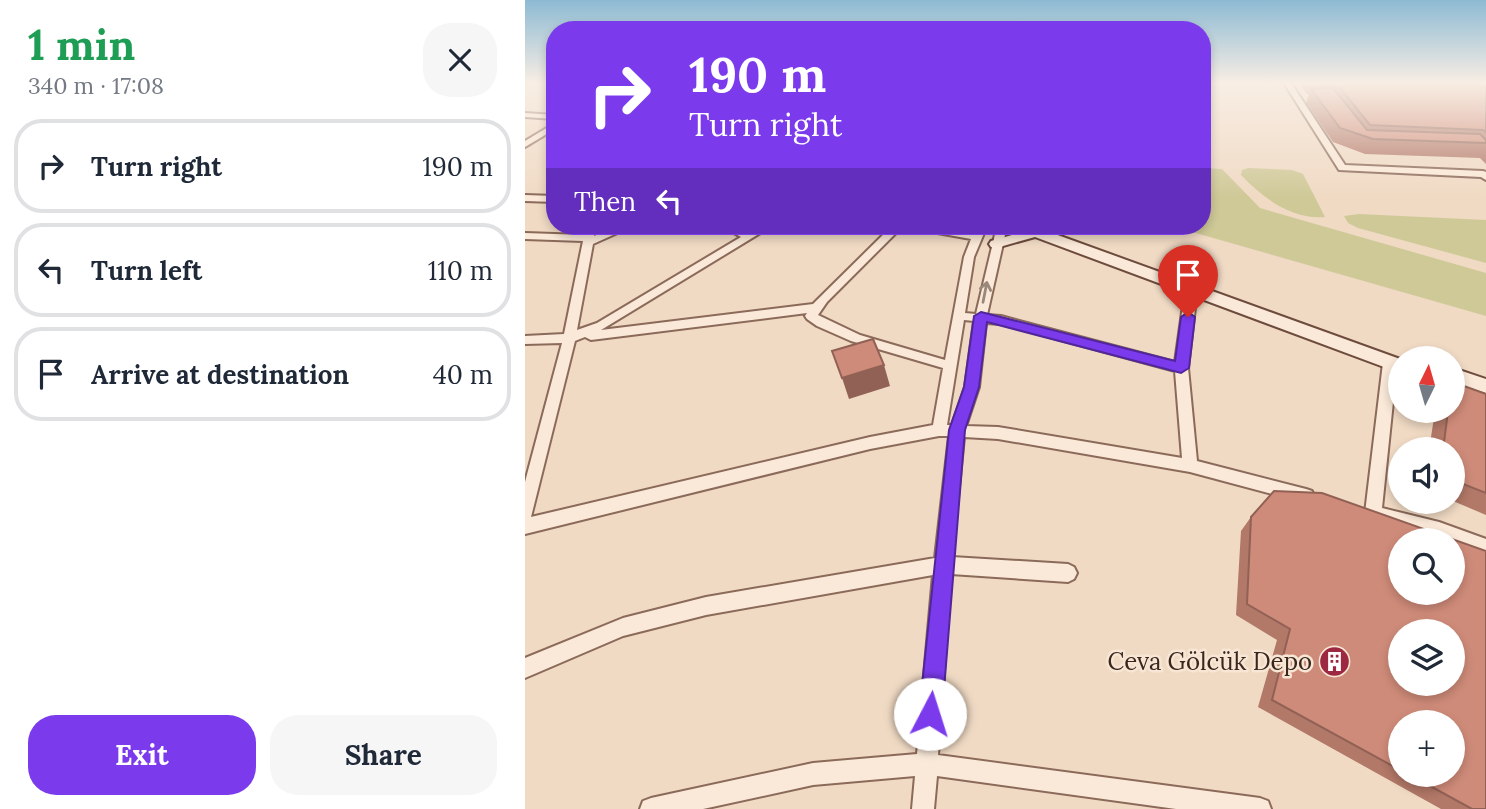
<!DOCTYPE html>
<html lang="en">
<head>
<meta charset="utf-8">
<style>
	:root { --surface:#fff; --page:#f6f6f7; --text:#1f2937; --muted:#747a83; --line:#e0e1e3; --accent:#7c3aed }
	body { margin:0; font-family:Lora,serif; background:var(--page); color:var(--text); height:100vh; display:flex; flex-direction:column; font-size:26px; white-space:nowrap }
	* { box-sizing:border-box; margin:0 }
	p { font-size:23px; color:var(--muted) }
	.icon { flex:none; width:38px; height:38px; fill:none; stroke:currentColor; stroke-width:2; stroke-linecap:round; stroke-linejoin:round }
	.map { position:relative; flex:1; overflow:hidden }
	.details { display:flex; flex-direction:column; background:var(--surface); width:525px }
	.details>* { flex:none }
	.guide { position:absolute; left:21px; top:21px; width:665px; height:214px; border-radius:28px; box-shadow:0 4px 10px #0003; background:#7c3aed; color:#fff; overflow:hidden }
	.needle { width:46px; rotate:5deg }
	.fabs { position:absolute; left:863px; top:346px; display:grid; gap:14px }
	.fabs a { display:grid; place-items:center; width:77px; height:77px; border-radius:50%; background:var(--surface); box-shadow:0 4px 10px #0003; font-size:35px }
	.pin { position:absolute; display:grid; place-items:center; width:60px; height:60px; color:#fff; margin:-72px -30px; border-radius:50% 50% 50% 0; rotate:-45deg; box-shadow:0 0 7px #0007 }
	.pin .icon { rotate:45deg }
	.me { position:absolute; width:77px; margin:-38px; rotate:5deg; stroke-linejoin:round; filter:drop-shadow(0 0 5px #0008) }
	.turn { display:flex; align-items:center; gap:24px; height:147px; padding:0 28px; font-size:32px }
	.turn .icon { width:91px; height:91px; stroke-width:2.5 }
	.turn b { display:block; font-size:49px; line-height:60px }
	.then { display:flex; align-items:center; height:66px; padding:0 28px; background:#0003; gap:14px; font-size:26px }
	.round { display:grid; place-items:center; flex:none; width:74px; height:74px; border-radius:28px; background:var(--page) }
	.headline { display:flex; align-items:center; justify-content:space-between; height:119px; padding:0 28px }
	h1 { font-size:42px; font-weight:700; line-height:52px; color:#1e9e55 }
	.primary-button { display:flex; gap:14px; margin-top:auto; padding:14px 28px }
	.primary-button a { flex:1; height:80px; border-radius:28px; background:var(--accent); color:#fff; font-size:28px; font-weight:700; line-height:80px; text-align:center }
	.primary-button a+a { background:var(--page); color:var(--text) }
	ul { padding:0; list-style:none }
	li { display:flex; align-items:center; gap:21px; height:94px; margin:0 14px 10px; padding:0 14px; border:4px solid var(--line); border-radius:28px }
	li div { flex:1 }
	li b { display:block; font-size:26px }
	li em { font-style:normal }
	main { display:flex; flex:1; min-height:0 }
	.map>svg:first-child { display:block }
	.green { fill:#cfc998 }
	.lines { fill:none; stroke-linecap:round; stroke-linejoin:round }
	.street-casing { stroke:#8b6a5a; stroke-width:4 }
	.secondary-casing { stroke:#6d4b3d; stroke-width:4 }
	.street { fill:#fae9d8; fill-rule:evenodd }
	.secondary { fill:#fae9d8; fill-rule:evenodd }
	.wall { fill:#b27868; fill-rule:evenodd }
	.shaded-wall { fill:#916155 }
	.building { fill:#cf8b79; stroke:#916155; stroke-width:2; fill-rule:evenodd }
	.oneway { stroke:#9a887b }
	.route { fill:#7c3aed; stroke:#51269a; stroke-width:2 }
	.labels { text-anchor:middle; stroke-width:5; stroke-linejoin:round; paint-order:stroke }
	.near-poi-label { font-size:24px; fill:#3b261e; stroke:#f7e6d4; text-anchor:end }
</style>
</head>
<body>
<main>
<section class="details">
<div class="headline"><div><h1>1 min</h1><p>340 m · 17:08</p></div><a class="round"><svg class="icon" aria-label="close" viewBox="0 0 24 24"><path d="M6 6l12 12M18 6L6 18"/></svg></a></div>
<ul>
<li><svg class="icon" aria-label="right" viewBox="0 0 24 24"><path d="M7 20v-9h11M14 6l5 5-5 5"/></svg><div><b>Turn right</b></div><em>190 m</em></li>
<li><svg class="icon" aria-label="left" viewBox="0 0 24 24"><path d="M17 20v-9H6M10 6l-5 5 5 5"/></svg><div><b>Turn left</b></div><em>110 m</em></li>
<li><svg class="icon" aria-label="arrive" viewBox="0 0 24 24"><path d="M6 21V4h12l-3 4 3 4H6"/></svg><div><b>Arrive at destination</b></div><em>40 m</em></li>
</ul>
<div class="primary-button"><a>Exit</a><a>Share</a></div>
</section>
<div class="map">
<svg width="961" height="809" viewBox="0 0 961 809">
	<rect width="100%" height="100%" fill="#f0dac4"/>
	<g class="green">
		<path d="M677 168 697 169 735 208 961 273V316L646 226H677Z"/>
		<path d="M723 168 767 170 778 174 800 217C767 220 738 198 716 175L717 170Z"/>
		<path d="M834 214 961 220V263L833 228 823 223 819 216Z"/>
	</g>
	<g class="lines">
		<defs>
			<g id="street">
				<path d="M759 83H766L820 165 958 171 961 172V180L956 177 814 170Z"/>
				<path d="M0 113 30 115V119L0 117Z"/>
				<path d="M30 123V129L0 147V141Z"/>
				<path d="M0 195 30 196V202L0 201Z"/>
				<path d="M61 226H71L69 236 95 226H108L68 244 52 330 72 323 216 237 196 226H209L223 233 235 226H247L76 330 288 304 367 226H378L302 302 293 315 335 335 420 360 439 257 446 239 390 229 385 226H406L449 233 452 226H462L449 257 440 313 451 314 472 226H482L462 315 476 316 650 362 660 291 662 288H670L672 291 663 368 672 461 781 489 787 491 789 496 787 501 781 503 665 472 473 439 439 437 427 557 543 564 549 567 552 573 549 579 543 582 426 574 413 755 735 798 743 801 746 809H651L412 776 409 809H387L390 776 288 785 178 809H115L118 801 126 798 288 763 392 754 408 575 181 615 98 636 0 678V658L98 618 181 597 410 558 424 436H414L345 449 0 534V482L37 343 0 344V336L39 334 58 241 0 239V233L59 235ZM282 313 280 316 282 319 292 326 326 341 418 368 408 425 345 437 6 517 50 341 60 337 66 340ZM439 320 449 321 440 387 427 425H422ZM461 323 476 324 650 371 657 458 473 427 441 426 454 387Z"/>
				<path d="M865 358 872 363 857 508 914 522 961 539V555L928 543V541L842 518 840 513 858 363Z"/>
			</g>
			<g id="secondary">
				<path d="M487 226H506L516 229 875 359V373L510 237 471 248 466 247 464 244 466 241 497 232Z"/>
				<path d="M928 368 961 379V393L928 382Z"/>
			</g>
		</defs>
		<use href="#street" class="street-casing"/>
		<use href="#secondary" class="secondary-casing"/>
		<use href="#street" class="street"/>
		<use href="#secondary" class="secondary"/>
	</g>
	<g class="wall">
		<path d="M774 83H961V164L955 158 840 154 808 142 781 103 784 94H782Z"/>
		<path d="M961 394V515L928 501V450H904L910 411H928Z"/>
		<path d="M726 517 961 809H916L733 707 752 640 711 615 716 531ZM875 723 928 775H875Z"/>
	</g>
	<path class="shaded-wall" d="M359 365 365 386 324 399 317 378Z"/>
	<g class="building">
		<path d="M811 83H954L961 89V132L958 130 845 125Z"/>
		<path d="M808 88 842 130 955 134 961 140V143L848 139 815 128 786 89Z"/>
		<path d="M348 339 359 365 317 378 307 351Z"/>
		<path d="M928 382 961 394V493L928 480V450H918L923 411H928Z"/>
		<path d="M749 491 797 493 961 551V809H947L885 775H928V723H875V770L747 700 765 629 722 604 726 517ZM875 541H928V593H875ZM875 632H928V684H875Z"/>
	</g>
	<defs><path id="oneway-shaft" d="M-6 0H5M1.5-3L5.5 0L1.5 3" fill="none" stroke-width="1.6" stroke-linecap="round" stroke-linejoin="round" transform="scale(1.75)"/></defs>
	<use class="oneway" href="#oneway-shaft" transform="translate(460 292) rotate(-79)"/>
	<linearGradient id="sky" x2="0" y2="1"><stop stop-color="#8dbad3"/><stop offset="0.42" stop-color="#f8eee4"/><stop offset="1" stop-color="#f8eee4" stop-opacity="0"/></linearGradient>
	<rect width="961" height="197" fill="url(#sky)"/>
	<path class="route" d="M456 312 650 361 656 317 663 312 670 317 664 368 656 373 462 322 454 387 440 430 417 714 414 723 405 726 397 723 394 714 424 430 439 387 449 316Z"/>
	<defs>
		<symbol id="building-disc" viewBox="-11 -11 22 22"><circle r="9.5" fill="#9d2841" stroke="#f7e6d4"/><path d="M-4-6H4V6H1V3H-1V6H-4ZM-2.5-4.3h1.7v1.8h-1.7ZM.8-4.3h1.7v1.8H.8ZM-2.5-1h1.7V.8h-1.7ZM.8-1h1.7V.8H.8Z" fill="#fff"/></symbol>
	</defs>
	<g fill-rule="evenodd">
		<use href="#building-disc" x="792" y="644" width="35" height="35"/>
	</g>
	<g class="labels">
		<g class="near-poi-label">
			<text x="787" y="670">Ceva Gölcük Depo</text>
		</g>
	</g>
</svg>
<div class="fabs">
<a><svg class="needle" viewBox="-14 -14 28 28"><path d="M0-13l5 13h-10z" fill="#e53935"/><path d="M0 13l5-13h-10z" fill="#747a83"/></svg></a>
<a><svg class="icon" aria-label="sound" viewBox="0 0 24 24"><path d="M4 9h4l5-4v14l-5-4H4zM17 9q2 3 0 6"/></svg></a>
<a><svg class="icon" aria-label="search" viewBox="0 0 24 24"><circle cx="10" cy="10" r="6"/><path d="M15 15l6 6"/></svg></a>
<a><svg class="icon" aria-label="layers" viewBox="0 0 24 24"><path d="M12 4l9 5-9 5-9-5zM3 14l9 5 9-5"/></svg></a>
<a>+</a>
</div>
<div class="pin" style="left:663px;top:317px;background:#d93025"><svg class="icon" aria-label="arrive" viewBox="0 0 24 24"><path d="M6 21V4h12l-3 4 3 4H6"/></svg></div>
<svg class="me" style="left:405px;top:714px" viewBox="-20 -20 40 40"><circle r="19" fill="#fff"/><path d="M0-13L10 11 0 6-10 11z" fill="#7c3aed"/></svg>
<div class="guide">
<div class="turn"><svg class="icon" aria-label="right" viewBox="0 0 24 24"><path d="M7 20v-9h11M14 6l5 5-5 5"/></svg><div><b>190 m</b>Turn right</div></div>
<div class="then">Then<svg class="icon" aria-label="left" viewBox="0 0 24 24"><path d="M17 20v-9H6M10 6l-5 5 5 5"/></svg></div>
</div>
</div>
</main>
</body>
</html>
